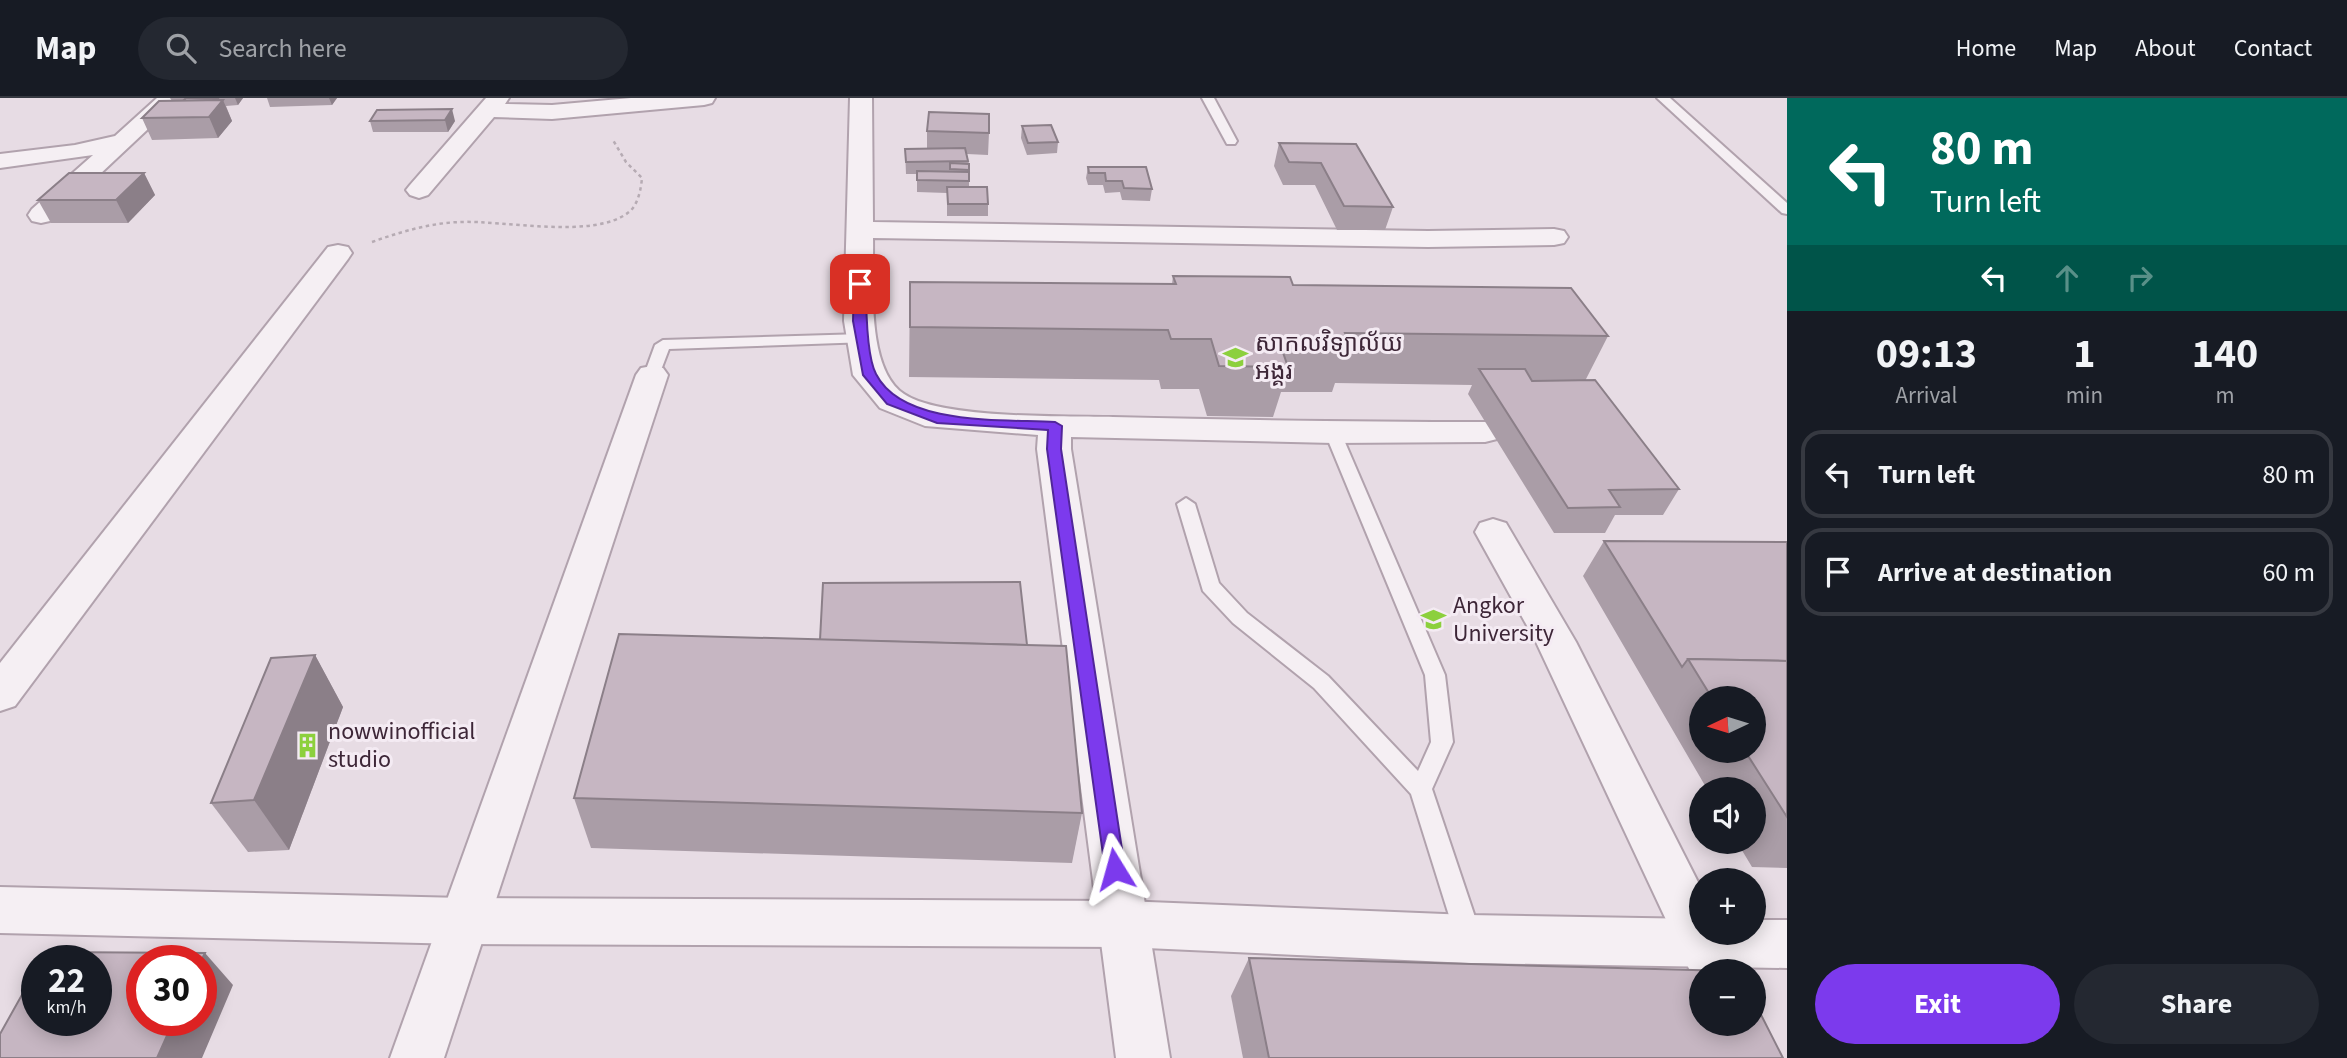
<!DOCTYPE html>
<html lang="en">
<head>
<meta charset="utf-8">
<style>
	:root { --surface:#171b24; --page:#242831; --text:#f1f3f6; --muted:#9ea1a6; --line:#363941; --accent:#7c3aed }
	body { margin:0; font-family:"Source Sans 3","Noto Sans Khmer",sans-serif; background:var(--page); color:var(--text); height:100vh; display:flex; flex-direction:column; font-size:26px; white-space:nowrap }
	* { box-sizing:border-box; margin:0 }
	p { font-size:23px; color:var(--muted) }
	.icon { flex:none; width:38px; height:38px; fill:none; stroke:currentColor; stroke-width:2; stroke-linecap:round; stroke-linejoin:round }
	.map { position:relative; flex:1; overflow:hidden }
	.panel { display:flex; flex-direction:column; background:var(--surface); width:560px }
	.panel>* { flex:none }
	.top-card { background:#00695c; color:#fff; overflow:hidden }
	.needle { width:46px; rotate:266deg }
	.fabs { position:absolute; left:1689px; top:588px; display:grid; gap:14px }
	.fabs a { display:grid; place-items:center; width:77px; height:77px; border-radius:50%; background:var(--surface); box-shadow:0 4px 18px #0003; font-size:35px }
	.speed { position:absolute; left:21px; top:847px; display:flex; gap:14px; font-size:35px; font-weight:700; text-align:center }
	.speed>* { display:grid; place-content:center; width:91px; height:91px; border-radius:50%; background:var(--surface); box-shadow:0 4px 18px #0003; line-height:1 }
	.speed small { font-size:18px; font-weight:400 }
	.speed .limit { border:10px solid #d22; background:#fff; color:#111 }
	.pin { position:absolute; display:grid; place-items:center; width:60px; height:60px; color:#fff; margin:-30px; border-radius:14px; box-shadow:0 4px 10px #0006 }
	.me { position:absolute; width:77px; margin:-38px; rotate:352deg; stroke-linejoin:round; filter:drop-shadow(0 0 5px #0008) }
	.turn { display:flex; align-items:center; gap:24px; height:147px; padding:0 28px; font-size:32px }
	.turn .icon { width:91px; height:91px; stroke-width:2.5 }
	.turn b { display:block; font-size:49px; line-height:60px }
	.lanes { display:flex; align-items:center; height:66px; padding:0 28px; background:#0003; justify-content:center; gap:35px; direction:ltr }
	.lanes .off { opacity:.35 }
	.eta { display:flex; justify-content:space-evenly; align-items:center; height:119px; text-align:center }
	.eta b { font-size:42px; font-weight:700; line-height:49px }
	.action { display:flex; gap:14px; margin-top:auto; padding:14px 28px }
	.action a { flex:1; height:80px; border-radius:42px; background:var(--accent); color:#fff; font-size:28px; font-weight:700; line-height:80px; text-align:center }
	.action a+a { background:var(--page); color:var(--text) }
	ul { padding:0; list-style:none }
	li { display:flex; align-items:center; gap:21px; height:88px; margin:0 14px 10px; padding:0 14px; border:4px solid var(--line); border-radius:21px }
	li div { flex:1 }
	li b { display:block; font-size:26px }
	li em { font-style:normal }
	header { display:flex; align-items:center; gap:42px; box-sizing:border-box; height:98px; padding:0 35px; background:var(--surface); border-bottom:2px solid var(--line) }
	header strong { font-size:33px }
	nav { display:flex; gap:38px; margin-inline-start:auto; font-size:24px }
	.search { width:490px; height:63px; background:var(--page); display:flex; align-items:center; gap:18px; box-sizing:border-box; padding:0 24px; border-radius:38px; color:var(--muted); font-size:26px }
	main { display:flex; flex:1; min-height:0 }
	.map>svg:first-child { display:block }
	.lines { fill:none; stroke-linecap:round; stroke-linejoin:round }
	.service-casing { stroke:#b1a2ad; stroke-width:4 }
	.minor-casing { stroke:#b1a2ad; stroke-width:4 }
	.tertiary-casing { stroke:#b1a2ad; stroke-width:4 }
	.path { stroke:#b6abb3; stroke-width:2.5; stroke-dasharray:3.5 3.5; stroke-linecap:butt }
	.service { fill:#f5eff3; fill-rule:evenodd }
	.minor { fill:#f5eff3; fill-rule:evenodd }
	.tertiary { fill:#f5eff3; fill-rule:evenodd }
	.wall { fill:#aa9da7; fill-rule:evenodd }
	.shaded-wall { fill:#8b7f88 }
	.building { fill:#c6b6c2; stroke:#8b7f88; stroke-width:2 }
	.route { fill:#7c3aed; stroke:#51269a; stroke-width:2 }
	.labels { text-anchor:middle; stroke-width:6; stroke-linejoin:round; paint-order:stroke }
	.poi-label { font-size:24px; fill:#3d2637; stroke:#f4ebf3; text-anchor:start }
</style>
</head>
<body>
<header>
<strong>Map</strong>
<div class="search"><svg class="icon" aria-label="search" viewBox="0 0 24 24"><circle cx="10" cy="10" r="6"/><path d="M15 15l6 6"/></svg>Search here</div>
<nav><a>Home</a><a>Map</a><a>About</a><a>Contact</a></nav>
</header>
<main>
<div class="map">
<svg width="1787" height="960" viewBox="0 0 1787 960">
	<rect width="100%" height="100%" fill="#e7dce4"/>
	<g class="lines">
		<defs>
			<g id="service">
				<path d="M1202 0H1214L1237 43 1235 46H1227Z"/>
				<path d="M1657 0H1670L1787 105V116L1782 115Z"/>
				<path d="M863 236 868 238 871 241 868 244 669 251 658 280H646L644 277 655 247 663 242Z"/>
				<path d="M1333 330 1341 335 1445 577 1453 644 1432 691 1482 840 1478 848 1469 852 1460 848 1456 840 1411 696 1314 590 1233 525 1203 493 1177 406 1186 400 1195 406 1219 485 1247 515 1328 578 1418 673 1431 644 1425 577 1325 335Z"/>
			</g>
			<g id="minor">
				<path d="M157 0H181L50 123 41 125 32 123 28 117 32 111 93 57 0 70V56L75 47 115 38Z"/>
				<path d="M486 0H509L505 6 552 7 631 0H715L712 5 704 7 552 21 494 19 428 97 419 100 410 97 406 92 410 87Z"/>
				<path d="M850 0H872L873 124 1428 133 1554 131 1564 133 1568 139 1564 145 1554 147 1428 149 873 140C874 182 865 270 904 296 941 321 1065 318 1113 319 1237 322 1361 324 1485 324L1497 327 1502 334 1497 341 1485 344 1333 345 1071 339V351L1170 960H1116L1037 351 1038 337 925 328 880 310 853 277 844 223Z"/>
				<path d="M338 147 348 149 352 155 348 161 15 608 0 613V565L328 149Z"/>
				<path d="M652 268 663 270 668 277 444 960H390L636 277 641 270Z"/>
				<path d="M1493 421 1506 425 1576 544 1701 790V835H1724L1742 873H1701V892L1698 890 1536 544 1475 434 1480 425Z"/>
			</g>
			<path id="tertiary" d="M0 789 463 800 1124 803 1469 817 1701 821V835H1754V822H1787V870L1469 865 1124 849 463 846 0 835Z"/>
		</defs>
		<use href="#service" class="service-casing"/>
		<use href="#minor" class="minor-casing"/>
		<use href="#tertiary" class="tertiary-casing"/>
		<path class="path" d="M372 144C400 134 430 125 460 124 504 122 594 142 629 114 638 107 641 91 642 80L626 64 613 42"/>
		<use href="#service" class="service"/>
		<use href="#minor" class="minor"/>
		<use href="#tertiary" class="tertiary"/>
	</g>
	<g class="wall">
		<path d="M170 0H243L238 7 226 8 232 23 218 40 152 42 142 20 172 3Z"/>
		<path d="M267 0H337L332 7 270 9Z"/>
		<path d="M370 23H455L448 34H373Z"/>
		<path d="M1022 28 1058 44 1057 55 1027 57 1021 40Z"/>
		<path d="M927 33 989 35 988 57 967 56 969 66V89L988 106V118H947V95L917 94V76H906L905 51H927Z"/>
		<path d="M1279 45 1356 46 1393 109 1385 132H1337L1315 87H1283L1274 68Z"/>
		<path d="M1088 69 1152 91 1150 103 1122 102 1120 94 1105 95 1103 87H1088L1086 80Z"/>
		<path d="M144 75 155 97 128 125H51L38 102Z"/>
		<path d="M1173 178 1293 187 1608 238 1585 283 1679 391 1663 417H1615L1605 435H1554L1468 296 1472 287 1335 285 1332 294H1281L1273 319 1207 318 1199 291H1161L1159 282 909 279 910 184 1172 186Z"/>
		<path d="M1604 443 1787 444V770L1752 769 1737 744H1754V691H1707L1583 478ZM1701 600H1754V653H1701Z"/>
		<path d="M1027 547 1082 715 1072 765 591 750 574 700Z"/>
		<path d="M315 557 343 609 289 752 248 754 211 705Z"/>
		<path d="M1249 860 1783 960H1243L1231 898Z"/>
	</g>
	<g class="shaded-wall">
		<path d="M214 0H219L221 5 223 2 232 23 218 40 209 19 210 5Z"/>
		<path d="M235 0H243L238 7Z"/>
		<path d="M329 0H337L332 7Z"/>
		<path d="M452 11 455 23 448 34 445 22Z"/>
		<path d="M144 75 155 97 128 125 116 102Z"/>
		<path d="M315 557 343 609 289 752 254 702Z"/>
		<path d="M205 855 233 887 202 960H157L174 922H201V863Z"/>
	</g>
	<g class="building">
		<path d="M186 0H215L213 2 183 3Z"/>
		<path d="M223 2 209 19 142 20 159 3Z"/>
		<path d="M452 11 445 22 370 23 377 12Z"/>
		<path d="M929 14 989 16V35L927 33Z"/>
		<path d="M1051 27 1058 44 1028 45 1022 28Z"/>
		<path d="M1279 45 1356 46 1393 109 1344 108 1321 65 1289 64Z"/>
		<path d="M965 50 968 63 906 64 905 51Z"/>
		<path d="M950 65 969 66V72L950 71Z"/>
		<path d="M1088 69H1146L1152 91 1124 90 1122 83H1106L1105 75H1089Z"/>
		<path d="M917 73 969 74V83L917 82Z"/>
		<path d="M69 75H144L116 102H38Z"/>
		<path d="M947 89H987L988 106H948Z"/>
		<path d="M1173 178 1290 179 1293 187 1571 190 1608 238 1345 235 1349 244 1279 243 1288 269 1219 268 1211 241H1171L1168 232 910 229V184L1176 186Z"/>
		<path d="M1479 271H1525L1532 283 1595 282 1679 391 1609 392 1620 409 1568 410Z"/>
		<path d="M1604 443 1787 444V563L1688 561 1682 569Z"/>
		<path d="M1020 484 1027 547 820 542 823 485Z"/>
		<path d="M619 536 1066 548 1082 715 574 700Z"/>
		<path d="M315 557 254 702 211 705 271 560Z"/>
		<path d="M1688 561 1787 563V719L1745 653H1754V600H1712Z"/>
		<path d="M46 854 205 855 201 863H142V922H174L157 960H0V936L37 870V922H96V863H41Z"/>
		<path d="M1249 860 1730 873H1701V926H1754V903L1783 960H1269Z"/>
	</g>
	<path class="route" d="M860 182 866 186C866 208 866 257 876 276 903 329 1005 321 1055 324L1062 328 1061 351 1125 771 1123 777 1115 779 1108 777 1105 771 1047 351 1048 332 937 325 887 306 863 277 853 223 854 186Z"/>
	<defs>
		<symbol id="university-bare" viewBox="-9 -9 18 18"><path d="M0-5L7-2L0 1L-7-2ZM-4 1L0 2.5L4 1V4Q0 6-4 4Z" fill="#8cd03d" stroke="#f4ebf3" stroke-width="2.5" paint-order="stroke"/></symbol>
		<symbol id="building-bare" viewBox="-9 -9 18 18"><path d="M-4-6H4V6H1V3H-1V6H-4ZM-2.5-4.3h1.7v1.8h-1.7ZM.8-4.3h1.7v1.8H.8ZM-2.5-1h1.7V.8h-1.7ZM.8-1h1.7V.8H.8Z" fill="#8cd03d" stroke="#f4ebf3" stroke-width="2.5" paint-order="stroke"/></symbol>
	</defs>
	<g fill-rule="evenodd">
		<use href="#university-bare" x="1218" y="242" width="35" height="35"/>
		<use href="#university-bare" x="1416" y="504" width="35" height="35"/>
		<use href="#building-bare" x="290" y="630" width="35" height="35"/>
	</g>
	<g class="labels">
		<g class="poi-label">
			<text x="1255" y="253">សាកលវិទ្យាល័យ<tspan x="1255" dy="28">អង្គរ</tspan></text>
			<text x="1453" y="515">Angkor<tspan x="1453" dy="28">University</tspan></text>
			<text x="328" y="641">nowwinofficial<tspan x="328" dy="28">studio</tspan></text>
		</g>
	</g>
</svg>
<div class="fabs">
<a><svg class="needle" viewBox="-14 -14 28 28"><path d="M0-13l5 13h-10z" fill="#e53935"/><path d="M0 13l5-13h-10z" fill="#9ea1a6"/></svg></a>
<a><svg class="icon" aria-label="sound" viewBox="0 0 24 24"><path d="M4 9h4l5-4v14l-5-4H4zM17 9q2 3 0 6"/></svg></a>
<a>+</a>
<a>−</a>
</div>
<div class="speed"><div>22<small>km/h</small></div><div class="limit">30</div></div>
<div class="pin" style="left:860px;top:186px;background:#d93025"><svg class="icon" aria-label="arrive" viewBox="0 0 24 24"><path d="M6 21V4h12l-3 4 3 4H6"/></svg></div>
<svg class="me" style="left:1115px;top:771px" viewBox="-20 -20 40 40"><path d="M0-17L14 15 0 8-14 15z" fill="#7c3aed" stroke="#fff" stroke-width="4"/></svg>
</div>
<section class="panel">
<div class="top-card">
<div class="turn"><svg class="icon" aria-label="left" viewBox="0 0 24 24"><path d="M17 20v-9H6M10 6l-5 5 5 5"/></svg><div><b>80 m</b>Turn left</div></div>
<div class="lanes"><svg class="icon" aria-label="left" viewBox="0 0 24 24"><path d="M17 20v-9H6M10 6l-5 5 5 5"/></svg><svg class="icon off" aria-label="ahead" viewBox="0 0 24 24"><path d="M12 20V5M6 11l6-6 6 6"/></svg><svg class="icon off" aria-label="right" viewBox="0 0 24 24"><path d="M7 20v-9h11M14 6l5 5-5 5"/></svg></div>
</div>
<div class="eta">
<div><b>09:13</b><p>Arrival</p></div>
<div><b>1</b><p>min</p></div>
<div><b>140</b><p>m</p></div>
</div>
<ul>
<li><svg class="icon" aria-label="left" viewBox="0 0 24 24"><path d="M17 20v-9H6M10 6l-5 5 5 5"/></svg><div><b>Turn left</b></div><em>80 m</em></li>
<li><svg class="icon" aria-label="arrive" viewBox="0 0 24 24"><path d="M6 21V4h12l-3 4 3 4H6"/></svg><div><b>Arrive at destination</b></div><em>60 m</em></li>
</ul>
<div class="action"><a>Exit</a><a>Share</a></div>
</section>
</main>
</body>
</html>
